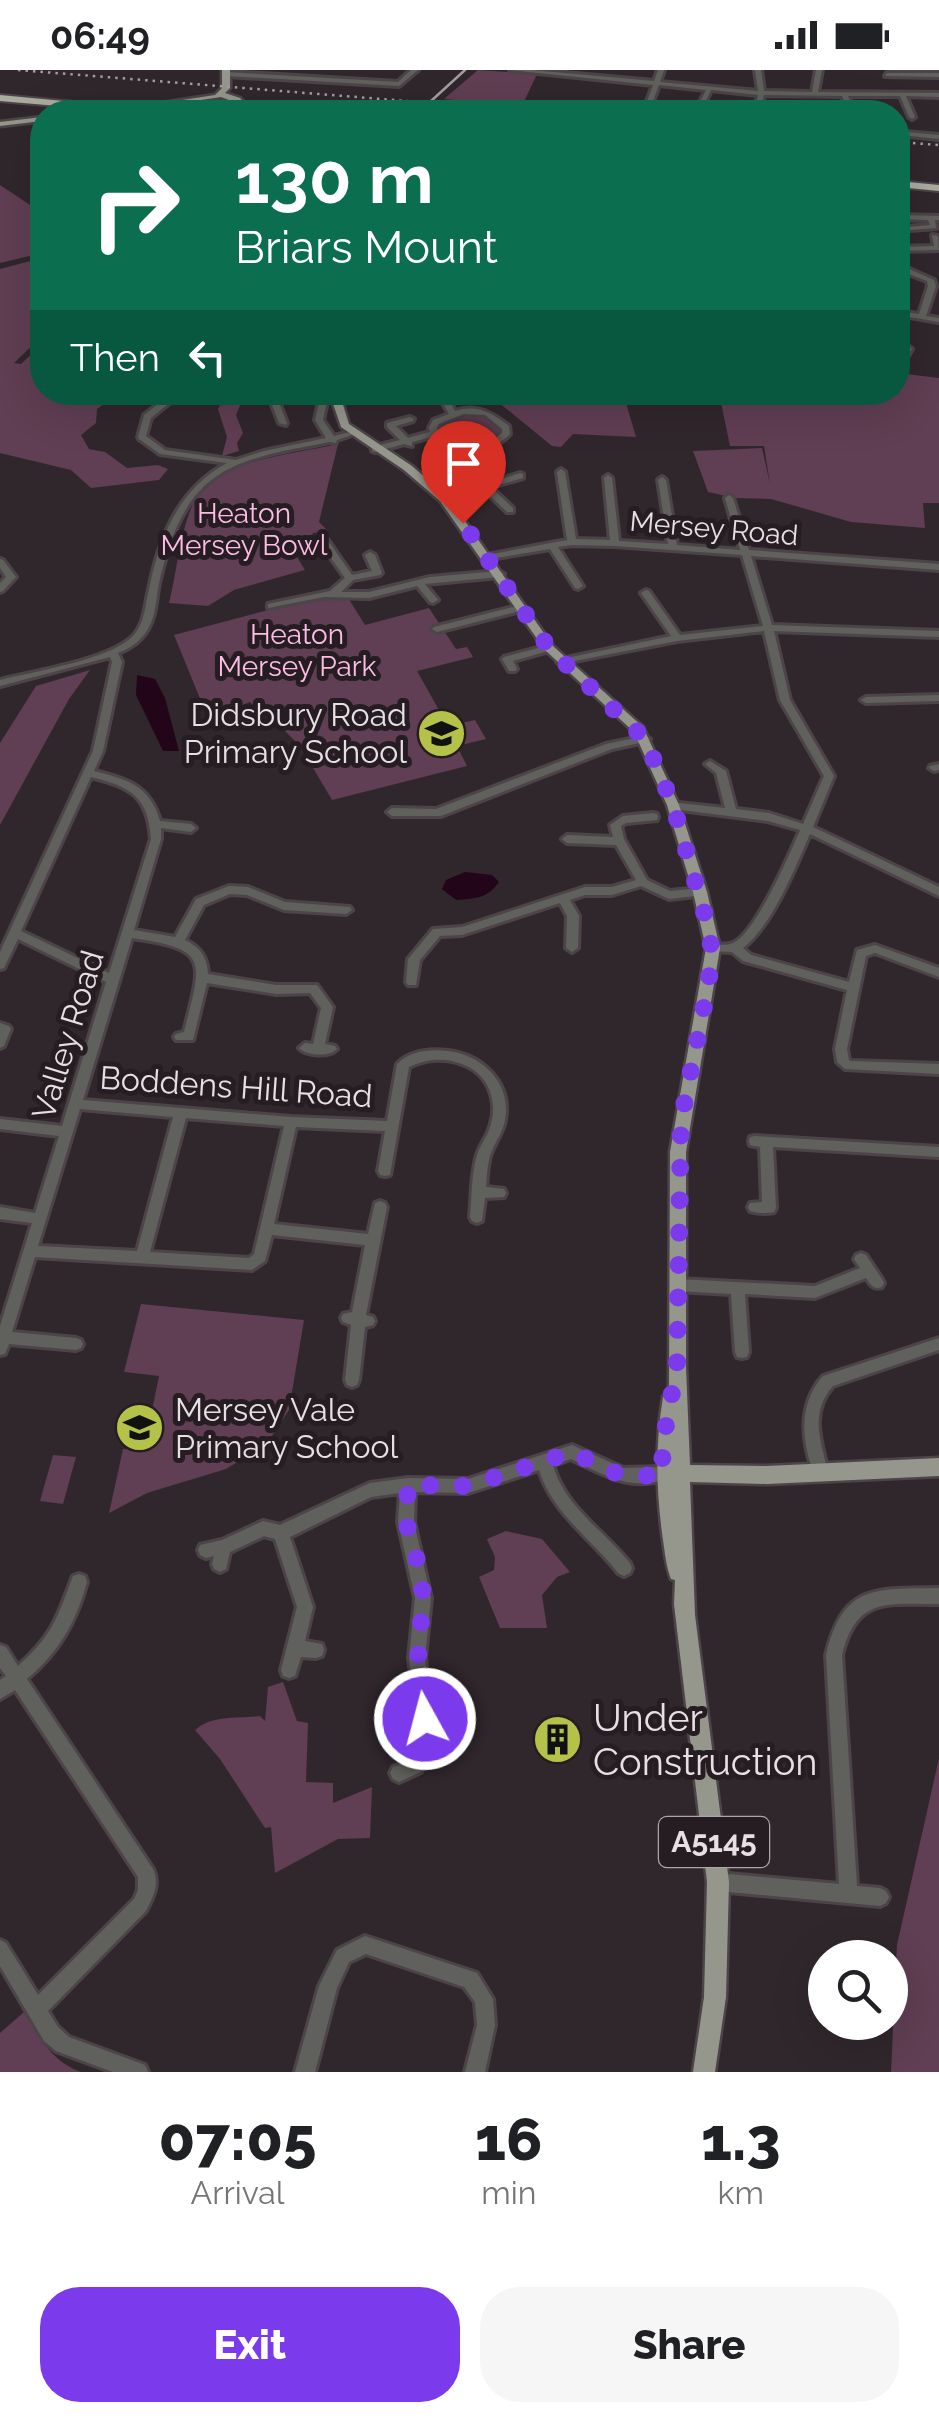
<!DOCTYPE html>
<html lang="en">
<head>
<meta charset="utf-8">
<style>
	:root { --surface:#fff; --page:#f6f6f6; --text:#202124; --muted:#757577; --accent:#7c3aed }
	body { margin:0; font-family:Raleway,sans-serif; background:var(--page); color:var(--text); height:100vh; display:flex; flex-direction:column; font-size:38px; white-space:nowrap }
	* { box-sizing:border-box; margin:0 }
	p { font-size:32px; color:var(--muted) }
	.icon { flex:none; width:55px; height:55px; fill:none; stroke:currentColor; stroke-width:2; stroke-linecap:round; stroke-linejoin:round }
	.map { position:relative; height:2002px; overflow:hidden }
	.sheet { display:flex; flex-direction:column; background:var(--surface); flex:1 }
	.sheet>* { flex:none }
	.guide { position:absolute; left:30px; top:30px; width:880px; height:305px; border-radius:40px; box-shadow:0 10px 40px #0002; background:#0b6e4f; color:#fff; overflow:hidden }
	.tools { position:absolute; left:808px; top:1870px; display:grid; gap:20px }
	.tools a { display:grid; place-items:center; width:100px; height:100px; border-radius:50%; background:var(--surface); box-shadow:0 10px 40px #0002; font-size:50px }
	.pin { position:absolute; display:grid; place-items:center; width:85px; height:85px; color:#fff; margin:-102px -42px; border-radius:50% 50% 50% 0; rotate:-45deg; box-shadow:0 0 10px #0007 }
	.pin .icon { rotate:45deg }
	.me { position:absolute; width:110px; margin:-55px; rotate:353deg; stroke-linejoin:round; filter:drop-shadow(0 0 8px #0008) }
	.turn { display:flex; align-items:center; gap:35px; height:210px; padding:0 40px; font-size:45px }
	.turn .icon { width:130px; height:130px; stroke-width:2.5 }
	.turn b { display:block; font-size:70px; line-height:85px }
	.then { display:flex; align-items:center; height:95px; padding:0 40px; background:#0003; gap:20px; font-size:38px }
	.eta { display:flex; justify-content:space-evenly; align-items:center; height:170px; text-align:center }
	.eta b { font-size:60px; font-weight:800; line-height:70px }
	.primary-button { display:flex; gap:20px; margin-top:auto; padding:20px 40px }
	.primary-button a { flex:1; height:115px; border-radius:40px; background:var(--accent); color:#fff; font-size:40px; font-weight:800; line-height:115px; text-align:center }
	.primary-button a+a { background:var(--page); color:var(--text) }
	.status { display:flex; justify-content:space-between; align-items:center; height:70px; padding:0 50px; background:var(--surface); direction:ltr }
	.status svg { height:28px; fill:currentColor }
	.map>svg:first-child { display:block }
	.green { fill:#603e53 }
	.water { fill:#220519 }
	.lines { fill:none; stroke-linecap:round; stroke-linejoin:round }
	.minor-casing { stroke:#4d4449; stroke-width:6 }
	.major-casing { stroke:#4d4449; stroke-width:5 }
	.highway-casing { stroke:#4d4449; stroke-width:4 }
	.minor { fill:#60615c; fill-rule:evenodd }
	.major { fill:#95978d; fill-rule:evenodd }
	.highway { fill:#aaaca0; fill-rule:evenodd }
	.tram { stroke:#a59da1; stroke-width:2.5 }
	.rail { stroke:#a59da1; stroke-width:2.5; stroke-dasharray:2.5 5; stroke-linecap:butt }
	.route { stroke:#7c3aed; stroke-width:18; stroke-dasharray:0 32.4 }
	.labels { text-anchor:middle; stroke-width:10; stroke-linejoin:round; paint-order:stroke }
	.far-park-label { font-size:28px; fill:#fcbce4; stroke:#261d23 }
	.far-street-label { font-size:28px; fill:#e6dfe3; stroke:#261d23 }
	.shield { fill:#261d23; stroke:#aca5a9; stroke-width:2.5 }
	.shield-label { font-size:30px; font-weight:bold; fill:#e6dfe3 }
	.poi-label { font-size:32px; fill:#e6dfe3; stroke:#261d23; text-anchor:end }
	.street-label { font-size:32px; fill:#e6dfe3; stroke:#261d23 }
	.near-poi-label { font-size:38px; fill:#e6dfe3; stroke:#261d23; text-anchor:start }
</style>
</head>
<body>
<div class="status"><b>06:49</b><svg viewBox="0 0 49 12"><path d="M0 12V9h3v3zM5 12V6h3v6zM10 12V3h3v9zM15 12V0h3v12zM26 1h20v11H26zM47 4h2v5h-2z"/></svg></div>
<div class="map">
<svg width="939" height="2002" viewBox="0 0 939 2002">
	<rect width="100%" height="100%" fill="#30272c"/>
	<g class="green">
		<path d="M478 0 537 4 522 36 444 29Z"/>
		<path d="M0 115 42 143V183L0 193Z"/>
		<path d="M42 188V266L14 293 21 294 42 274V322L119 323 97 339 96 353 81 365 89 379 105 382 127 398 158 395 168 399 159 410 91 418 71 400 0 383V199Z"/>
		<path d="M898 303 939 308V433H923L925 458 851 452 771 429 735 428 708 422 693 381 762 378 770 414 764 376H730L719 323 898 322Z"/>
		<path d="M227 323H245L236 345 243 363 237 373 239 381 222 386 227 367 218 339Z"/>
		<path d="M487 323H623L636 367 573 364 561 377 552 376Z"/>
		<path d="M465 343 486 345 503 359 501 365C482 381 461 378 440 368L436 357 440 352Z"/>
		<path d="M338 374 319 452 328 461 313 463 307 477 294 482 305 500 234 520 208 536 169 533C178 498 180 452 200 421 220 391 304 382 338 374Z"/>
		<path d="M325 525H350V531L365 555 429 538 456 579 467 577 473 587 417 601 448 656 475 650 486 669 457 676 467 696 332 730 300 676 262 638 257 639 250 632 208 648 174 565Z"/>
		<path d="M90 600 69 629 0 755V673L36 616Z"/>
		<path d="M141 1234 304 1250 289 1340 266 1375 226 1399 147 1423 109 1443 123 1379 144 1380 159 1306 124 1302Z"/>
		<path d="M53 1385 76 1387 63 1434 40 1431Z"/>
		<path d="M506 1461 542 1469 570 1502 557 1507 542 1525 547 1558H500L479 1507 494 1500 495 1487 487 1469Z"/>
		<path d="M283 1612 297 1651 308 1653 306 1712 333 1713V1733L372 1717 370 1768 338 1769 275 1803 271 1757 265 1758 220 1689 195 1660C213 1644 238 1649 260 1646L265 1651 268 1617Z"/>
		<path d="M939 1688V2002H891L897 1875Z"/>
		<path d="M24 1942C41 1969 51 1991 81 2002H0V1963Z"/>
	</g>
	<g class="water">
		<path d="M137 605 155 609 165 628 179 681H163L136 625Z"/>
		<path d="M465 802 492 805 499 812C488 828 475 829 456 830L442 819 446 810Z"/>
	</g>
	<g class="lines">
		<defs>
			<g id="minor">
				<path d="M411 0H418L399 16 226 6 223 4 226 2 398 12Z"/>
				<path d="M510 0H532L654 11 658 0H664L660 12 758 21 755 0H761L764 21 812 22 816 0H822L818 22 939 23V27L906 26 915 47 912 49 909 47 900 26H848L855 42H849L842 26 764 25 760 42H754L758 25 711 20 701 42H695L706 20 659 15 649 42H643L653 15Z"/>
				<path d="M887 3H939V7L885 6Z"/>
				<path d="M903 58 906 62 939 65V69L901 65 900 60Z"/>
				<path d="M898 89 901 91V96L898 98Z"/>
				<path d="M898 145 939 146V150H935L936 158 910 160 908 159V157L930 155 928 150 898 149Z"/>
				<path d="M932 165 938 166 939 180 898 181V177L934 176Z"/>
				<path d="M898 183 902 185 907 198 934 210 936 216 926 246 939 248V252L898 245V241L919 244 928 216 927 211 901 201 898 192Z"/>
				<path d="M898 268 912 279 901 298H898V290L904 279 898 274Z"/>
				<path d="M173 322H183L151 348 146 366 165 380 236 390 264 381 326 368 315 350 320 327 324 325 328 327 323 350 334 366 354 361 358 363 337 370 336 373 329 372C292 380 250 384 217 406 182 429 168 474 159 513 156 529 156 545 148 559 141 571 131 578 118 583L122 592 103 681 94 701C126 709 150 715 160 751L191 754 196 758 191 762 161 758V769L134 860 175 867 196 829 229 816 248 817 285 832 350 837 352 840 346 844 284 840 247 825 230 824 204 835 185 870C201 878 207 887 208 904L276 915H317L333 937 325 974 335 976 337 979C330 987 306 986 299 978L305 973 313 974 321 938 310 923 276 924 207 913 193 970H176L174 967 176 964 184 962C201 892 212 879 132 868L83 1030 291 1047 387 1051 397 994C410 981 429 979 448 981 482 985 512 1013 505 1050 503 1063 494 1073 490 1086 487 1096 487 1107 486 1117L504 1119 506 1123 504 1127 485 1128 482 1151 477 1153 472 1151 470 1147C472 1127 471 1105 477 1085 480 1075 487 1067 490 1057 499 1031 488 1003 462 994 445 987 425 989 409 997L390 1105 385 1106 380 1105 378 1101 385 1061 296 1057 274 1154 368 1164 375 1133 380 1131 385 1133 387 1137 366 1245 373 1247 375 1251 373 1255 365 1257 359 1310 357 1315 352 1317 347 1315 345 1310 351 1255 343 1252 341 1248 343 1244 352 1242 365 1175 272 1165 265 1191 252 1200 35 1187 12 1262 76 1268 81 1270 83 1274 81 1278 76 1280 9 1274 5 1284 0 1285V1256L32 1153 0 1149V1137L35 1143 59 1066 0 1059V1049L62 1056 106 912 18 869 4 898 0 899V882L93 681 112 592 110 587 0 616V610C35 601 104 591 131 568 145 555 145 536 149 519 160 466 178 420 227 393L160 384 139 369 138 367 144 345ZM91 707C131 717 148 726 151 769L109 903 21 861ZM80 1039 173 1047 137 1181 38 1176ZM186 1048 284 1056 254 1184 249 1188 150 1182Z"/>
				<path d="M267 322H275L287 353 286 355 279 353Z"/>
				<path d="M309 322 300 325 296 323V322Z"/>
				<path d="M330 323 438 324 447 326 455 341C478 334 492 343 509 356L510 364C489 386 455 387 432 367L412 372V376L404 374 375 382 372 381V377L400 370 387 357V353L410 347 414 349 413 351 396 356 408 368 430 362 429 358 433 350 449 344 441 330 333 327H330ZM464 344 485 345 502 359V363C483 380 461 379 440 367L437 358 439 354Z"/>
				<path d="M561 399 565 402 576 469 610 470 604 408 608 405 612 408 619 471 668 474 658 410 662 407 666 410 677 475 740 480 725 428 729 425 733 428 749 480 939 494V500L751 486 772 555 939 561V567L774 561 790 630 834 706 813 757 939 817V826L810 764C794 800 773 854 743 878L751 885 849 912 857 880 875 875 939 898V907L875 883 866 886 847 979 849 990 851 991 939 994V1004L845 999 837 992 835 979 847 920 743 891 732 882 709 881 707 878 709 875C716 874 727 876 733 873 755 864 790 784 800 760L768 751 673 739 669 738 668 735 669 732 725 738 716 703 705 694 710 691 726 701 736 739 769 743 803 754 824 706 780 630 764 561 677 571 559 594 557 592 562 589 671 566 641 523 646 520 649 521 680 565 763 556 742 485 615 476 572 475 558 477 583 516 578 519 575 518 550 479 484 490 482 488 487 485 567 470 557 402Z"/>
				<path d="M520 403 523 404V408L491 417 513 438V442H507L484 420 444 432 440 429Z"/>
				<path d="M324 468 327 469 352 505 372 501 365 485 370 482 375 485 382 503 380 505 353 510 341 522H369L430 507 499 501 504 504 499 507 425 514 438 530 433 533 430 532 417 516 369 528 324 527 268 538V534L330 521 345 508 319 471Z"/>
				<path d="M0 489 3 490 16 507 3 521 0 522V513L6 507 0 498Z"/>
				<path d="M521 535 524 536V540L437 562 432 559 434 557Z"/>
				<path d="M549 575 552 576V580L513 591 517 599 515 601H509L502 589 504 587Z"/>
				<path d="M939 625V631L866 633 861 630 866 627Z"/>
				<path d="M645 666 650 669 649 671 612 679 441 746H392L387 742 392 738 436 739 606 674Z"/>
				<path d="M939 694V700L934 701 929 698 930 696Z"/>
				<path d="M653 743 657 744 658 747 657 750 626 753 621 756 624 769 647 810 670 821 700 818 704 819 706 822 704 825 669 829 641 816 612 825H585L570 830 579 846 578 878 572 882 566 878 567 846 560 833 462 865 440 866 420 890 416 915H408L406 912 408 889 433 859 462 857 585 817H612L636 810 616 775 567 773 562 769 567 765 613 767 610 755 623 746Z"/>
				<path d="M0 953 9 956 11 959 4 976 0 978Z"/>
				<path d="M755 1066 939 1077V1087L773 1077 776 1138 774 1142C766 1144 758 1143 750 1141L748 1137 750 1133 762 1132 760 1077 750 1075 749 1071 750 1067Z"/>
				<path d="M861 1183 866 1185 882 1209 884 1213 882 1217C873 1220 871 1215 866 1208L815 1228 745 1224 749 1282 747 1287 742 1288 737 1287 735 1282 731 1224 677 1221 672 1219 670 1215 672 1211 677 1209 815 1216 860 1198 854 1189 856 1185Z"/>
				<path d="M939 1268V1280L833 1316C809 1343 821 1371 828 1402L825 1407 820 1409 815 1407C802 1373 797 1335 823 1306Z"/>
				<path d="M572 1375 623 1398 663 1397 668 1399 671 1404 668 1409C629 1421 606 1406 571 1389L553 1395C564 1436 604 1461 630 1493L632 1498 630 1503 624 1506 618 1503C592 1469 552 1443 539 1400L468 1423 415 1422 414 1452 431 1528 425 1588 433 1649 421 1702 399 1712 393 1709 390 1703 393 1697 408 1691 417 1649 409 1588 415 1528 398 1452 400 1423 371 1427 290 1467 313 1537 305 1571 322 1574 324 1580 322 1586 316 1588 301 1587 295 1606 289 1608 283 1606 281 1600 297 1537 275 1469 264 1466 230 1482 226 1499 220 1502 214 1499 212 1494 214 1486 206 1488 200 1485 198 1480 200 1475 222 1470 263 1451 280 1455 370 1413 408 1408 468 1409Z"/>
				<path d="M79 1504 85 1506 87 1512C76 1552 59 1582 27 1609L153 1799C160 1814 153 1827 146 1841L48 1941 58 1957 69 1967 145 1995 148 2002H113L56 1981 44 1971 0 1896V1870L6 1873 38 1925 134 1829 138 1820V1807L15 1620 0 1629V1610L6 1606 0 1598V1575L6 1577 18 1596C53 1565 57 1548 73 1506Z"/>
				<path d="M939 1518V1534C888 1534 856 1526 842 1585L857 1816 880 1818 886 1821 889 1827 886 1833 880 1836 718 1821 712 1818 709 1812 712 1806 718 1803 839 1814 826 1585C843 1514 875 1519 939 1518Z"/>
				<path d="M365 1866 477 1903 493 1929 495 1955 485 2002H465L477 1955 475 1932 464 1917 366 1884 349 1892 337 1918 315 2002H295L319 1916 337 1880Z"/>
			</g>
			<g id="major">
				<path d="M222 0H230V18L225 23 240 28 252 42H245L234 32 221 27 127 41 123 39 215 25 222 18Z"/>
				<path d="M64 36H70L71 42H65Z"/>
				<path d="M42 47V51L0 56V52Z"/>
				<path d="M329 322H339L349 354 412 396 448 427 553 576 643 657 679 735 707 822 720 878 686 1082V1297L690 1395 767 1396 939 1388V1406L767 1414 690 1412 695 1545 729 1812 726 1927 715 2002H693L704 1927 707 1812 674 1534 675 1510 671 1509C666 1496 665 1483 663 1470 656 1421 655 1375 663 1327L669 1320 670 1082 706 878 693 822 667 735 634 662 545 580 440 431 404 400 341 357Z"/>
			</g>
			<g id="highway">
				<path d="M0 25 149 39 153 42H127L0 31Z"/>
				<path d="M898 111 939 115V121L898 117Z"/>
			</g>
		</defs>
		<use href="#minor" class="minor-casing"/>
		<use href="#major" class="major-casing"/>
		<use href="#highway" class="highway-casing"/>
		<use href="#minor" class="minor"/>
		<use href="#major" class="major"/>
		<use href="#highway" class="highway"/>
		<path class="tram" d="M419 42 465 0"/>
		<g class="rail">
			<path d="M18 0 544 42"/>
			<path d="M898 72 939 75"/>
		</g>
	</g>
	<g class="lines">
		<path class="route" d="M425 1649 418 1588 423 1528 421 1504 406 1452 408 1415 468 1416 572 1382C612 1401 615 1410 663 1404L662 1377 677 1296 681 1050 709 912 711 866 673 735 645 669 549 578 463 453"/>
	</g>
	<defs>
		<symbol id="school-disc" viewBox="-11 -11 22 22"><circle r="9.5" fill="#b5c249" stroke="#261d23"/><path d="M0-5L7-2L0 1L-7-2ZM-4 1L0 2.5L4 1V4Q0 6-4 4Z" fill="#111"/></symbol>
		<symbol id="building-disc" viewBox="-11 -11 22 22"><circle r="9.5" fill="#b5c249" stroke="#261d23"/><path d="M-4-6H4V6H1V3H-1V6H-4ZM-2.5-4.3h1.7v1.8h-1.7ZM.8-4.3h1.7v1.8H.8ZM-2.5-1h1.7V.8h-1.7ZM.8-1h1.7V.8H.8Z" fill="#111"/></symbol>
	</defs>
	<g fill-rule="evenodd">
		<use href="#school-disc" x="414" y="636" width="55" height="55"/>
		<use href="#school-disc" x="112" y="1330" width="55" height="55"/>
		<use href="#building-disc" x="530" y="1642" width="55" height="55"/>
	</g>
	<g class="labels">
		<g class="far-park-label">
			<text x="244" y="453">Heaton<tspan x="244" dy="32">Mersey Bowl</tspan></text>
			<text x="297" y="574">Heaton<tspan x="297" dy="32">Mersey Park</tspan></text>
		</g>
		<g class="far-street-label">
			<text transform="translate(714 458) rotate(5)" y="10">Mersey Road</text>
		</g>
		<rect class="shield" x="659" y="1747" width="110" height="50" rx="8"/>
		<g class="shield-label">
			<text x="714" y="1782">A5145</text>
		</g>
		<g class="poi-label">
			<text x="407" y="656">Didsbury Road<tspan x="407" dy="37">Primary School</tspan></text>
			<text x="175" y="1351" text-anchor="start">Mersey Vale<tspan x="175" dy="37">Primary School</tspan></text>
		</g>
		<g class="street-label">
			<text transform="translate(68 965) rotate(-73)" y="11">Valley Road</text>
			<text transform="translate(236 1017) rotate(4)" y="11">Boddens Hill Road</text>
		</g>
		<g class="near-poi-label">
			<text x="593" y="1661">Under<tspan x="593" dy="44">Construction</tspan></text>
		</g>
	</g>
</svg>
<div class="tools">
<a><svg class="icon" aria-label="search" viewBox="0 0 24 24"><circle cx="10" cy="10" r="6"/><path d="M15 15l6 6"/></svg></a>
</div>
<div class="pin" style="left:463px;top:453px;background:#d93025"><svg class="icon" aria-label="arrive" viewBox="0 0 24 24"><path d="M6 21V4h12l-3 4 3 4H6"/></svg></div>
<svg class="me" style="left:425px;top:1649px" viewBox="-20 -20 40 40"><circle r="17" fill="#7c3aed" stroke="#fff" stroke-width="3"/><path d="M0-11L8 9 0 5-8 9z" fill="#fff"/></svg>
<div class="guide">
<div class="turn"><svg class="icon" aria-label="right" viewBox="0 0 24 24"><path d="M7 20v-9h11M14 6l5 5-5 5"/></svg><div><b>130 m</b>Briars Mount</div></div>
<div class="then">Then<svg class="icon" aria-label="left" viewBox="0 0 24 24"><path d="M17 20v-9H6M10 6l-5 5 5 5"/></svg></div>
</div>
</div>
<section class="sheet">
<div class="eta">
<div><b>07:05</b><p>Arrival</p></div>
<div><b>16</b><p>min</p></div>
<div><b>1.3</b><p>km</p></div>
</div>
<div class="primary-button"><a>Exit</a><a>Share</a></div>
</section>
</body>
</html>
